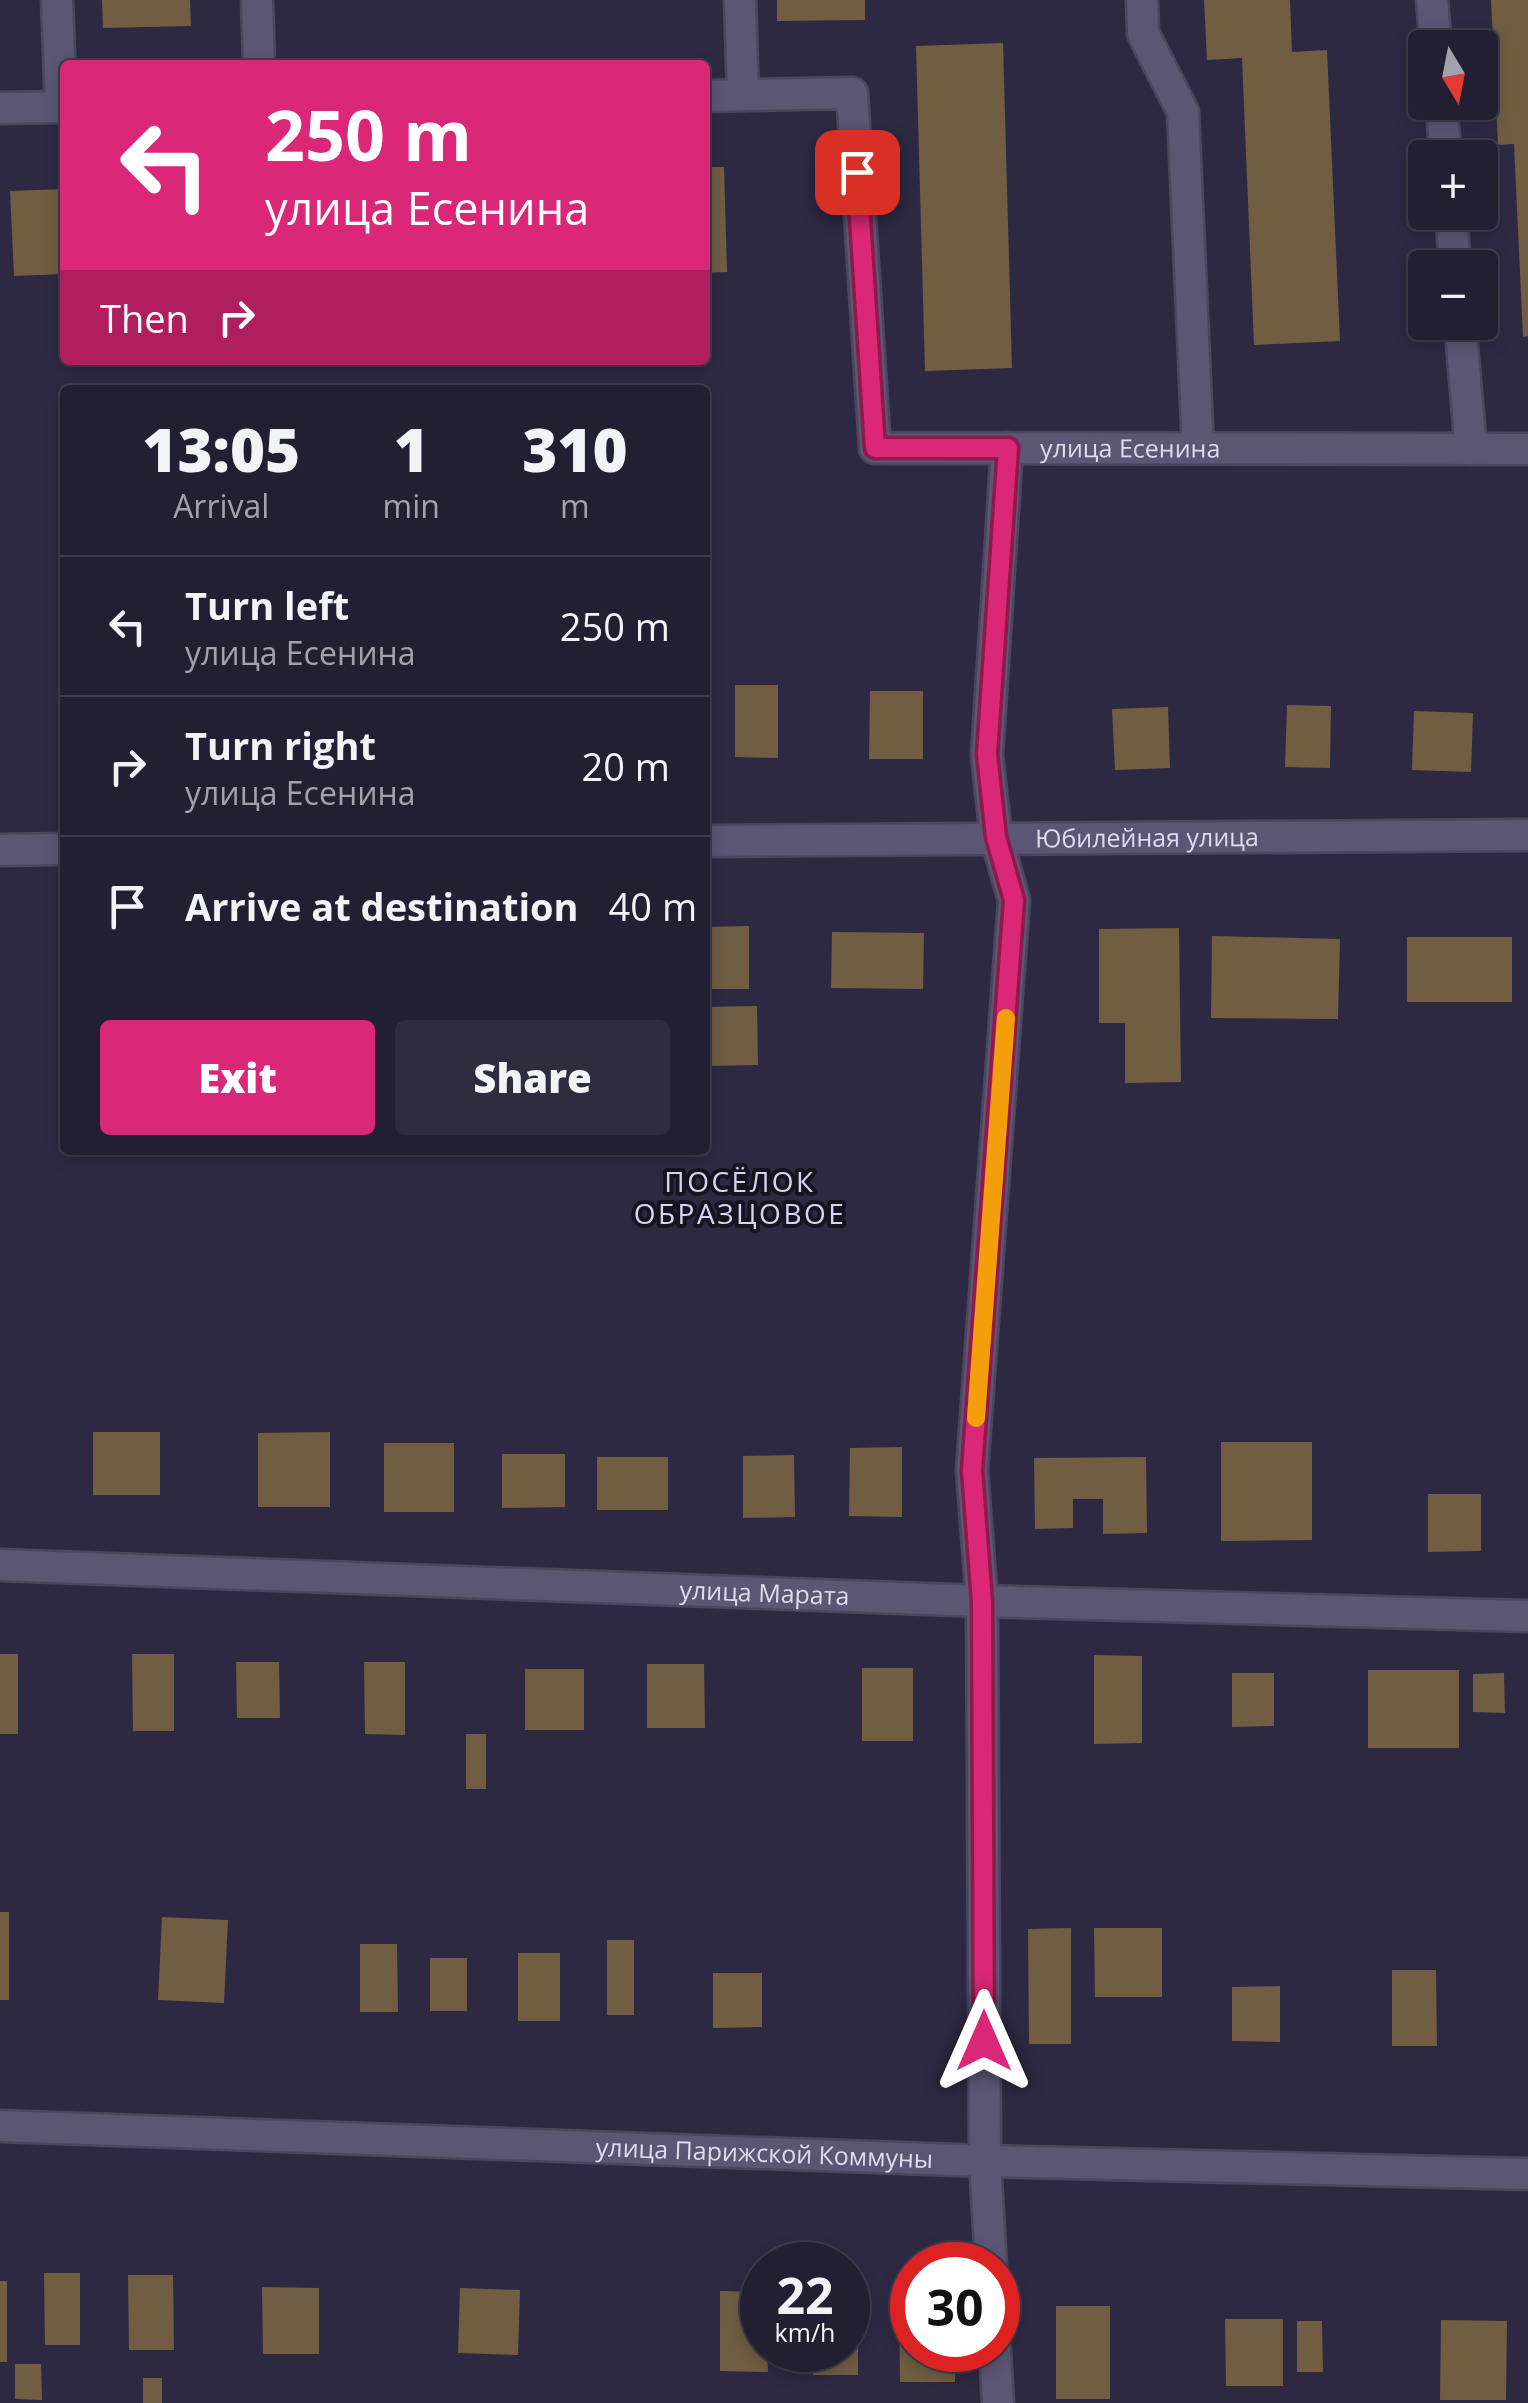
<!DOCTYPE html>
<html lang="en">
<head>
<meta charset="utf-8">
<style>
	:root { --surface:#221f32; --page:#2e2c3e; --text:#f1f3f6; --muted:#a2a2ac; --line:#3f3d4d; --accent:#db2777 }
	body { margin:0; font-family:"Open Sans",sans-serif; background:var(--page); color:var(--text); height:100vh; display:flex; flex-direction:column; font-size:38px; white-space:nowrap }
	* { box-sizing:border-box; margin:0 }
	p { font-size:32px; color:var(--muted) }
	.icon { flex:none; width:55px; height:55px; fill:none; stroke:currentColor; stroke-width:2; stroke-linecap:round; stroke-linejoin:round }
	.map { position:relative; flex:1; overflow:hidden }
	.sheet { position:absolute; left:60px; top:385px; width:650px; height:770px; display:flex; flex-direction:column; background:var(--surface); border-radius:10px; box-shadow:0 5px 15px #0003,0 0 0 2px var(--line) }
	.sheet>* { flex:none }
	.top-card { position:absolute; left:60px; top:60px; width:650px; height:305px; border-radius:10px; box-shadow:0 5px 15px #0003,0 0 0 2px var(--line); background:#db2777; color:#fff; overflow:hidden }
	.needle { width:65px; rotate:170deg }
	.controls { position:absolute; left:1408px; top:30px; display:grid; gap:20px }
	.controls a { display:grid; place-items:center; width:90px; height:90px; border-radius:10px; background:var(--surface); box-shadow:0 5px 15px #0003,0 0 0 2px var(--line); font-size:50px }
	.speed { position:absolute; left:740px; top:2242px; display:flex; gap:20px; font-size:50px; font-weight:700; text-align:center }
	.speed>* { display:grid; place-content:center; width:130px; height:130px; border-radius:50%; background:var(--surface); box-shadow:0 5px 15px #0003,0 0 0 2px var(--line); line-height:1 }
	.speed small { font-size:25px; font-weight:400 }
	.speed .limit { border:15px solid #d22; background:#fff; color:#111 }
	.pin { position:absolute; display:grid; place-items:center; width:85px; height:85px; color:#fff; margin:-42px; border-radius:20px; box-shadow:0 5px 15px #0006 }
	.me { position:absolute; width:110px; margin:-55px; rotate:0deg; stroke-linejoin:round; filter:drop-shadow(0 0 8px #0008) }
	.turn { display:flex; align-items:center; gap:35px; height:210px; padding:0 40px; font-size:45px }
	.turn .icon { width:130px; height:130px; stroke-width:2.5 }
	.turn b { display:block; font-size:70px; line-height:85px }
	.then { display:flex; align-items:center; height:95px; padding:0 40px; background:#0003; gap:20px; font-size:38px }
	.eta { display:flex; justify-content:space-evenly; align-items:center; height:170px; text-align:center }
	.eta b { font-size:60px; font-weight:800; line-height:70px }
	.button { display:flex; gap:20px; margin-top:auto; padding:20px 40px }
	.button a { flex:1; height:115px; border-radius:10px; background:var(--accent); color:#fff; font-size:40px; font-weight:800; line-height:115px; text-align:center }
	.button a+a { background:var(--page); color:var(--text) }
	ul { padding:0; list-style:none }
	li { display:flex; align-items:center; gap:30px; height:140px; padding:0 40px; border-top:2px solid var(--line) }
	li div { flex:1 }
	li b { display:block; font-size:38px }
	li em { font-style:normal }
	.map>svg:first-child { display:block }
	.building { fill:#705d42 }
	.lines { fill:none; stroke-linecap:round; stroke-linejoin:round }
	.minor-casing { stroke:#4a465c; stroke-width:35 }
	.minor { stroke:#5b5673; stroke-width:30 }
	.route-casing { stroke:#8e194d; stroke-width:25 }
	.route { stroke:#db2777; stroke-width:18 }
	.slow { stroke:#f59e0b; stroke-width:18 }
	.labels { text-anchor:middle; stroke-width:8; stroke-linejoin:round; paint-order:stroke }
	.street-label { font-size:25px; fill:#dddbec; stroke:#16141f }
	.neighbourhood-label { font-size:28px; letter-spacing:2.5px; fill:#d8d3f5; stroke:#16141f }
</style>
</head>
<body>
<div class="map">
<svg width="1528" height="2403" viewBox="0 0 1528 2403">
	<rect width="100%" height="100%" fill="#2e2943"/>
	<g class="building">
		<path d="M102 0H190L191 26 103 28Z"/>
		<path d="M777 0H865V20L777 21Z"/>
		<path d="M1204 0H1290L1292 52 1327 50 1340 341 1254 345 1242 58 1207 60Z"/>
		<path d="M1491 0H1528V336L1523 337 1514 144 1498 145Z"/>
		<path d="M1003 43 1012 368 925 371 916 46Z"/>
		<path d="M705 167H724L727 272 705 273Z"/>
		<path d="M65 189V274L14 276 10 191Z"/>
		<path d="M735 685H778V758L735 757Z"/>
		<path d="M870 691H923V759H869Z"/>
		<path d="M1287 705 1331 706 1330 768 1285 767Z"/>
		<path d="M1168 707 1170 768 1115 770 1112 709Z"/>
		<path d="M1414 711 1473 713 1471 772 1412 770Z"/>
		<path d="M749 926V989H705V927Z"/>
		<path d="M1179 928 1181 1082 1125 1083V1023H1099V929Z"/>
		<path d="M832 932 924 933 923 989 831 988Z"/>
		<path d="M1212 936 1340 939 1338 1019 1211 1018Z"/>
		<rect x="1407" y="937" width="105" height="65"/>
		<path d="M757 1006 758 1065 705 1066V1007Z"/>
		<rect x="93" y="1432" width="67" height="63"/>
		<path d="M330 1432V1507H258V1433Z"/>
		<path d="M1221 1442H1312V1540L1221 1541Z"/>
		<rect x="384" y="1443" width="70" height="69"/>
		<path d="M902 1447V1517L849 1516 850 1448Z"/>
		<path d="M502 1454H565V1507L502 1508Z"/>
		<path d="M794 1455 795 1517 743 1518V1456Z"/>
		<rect x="597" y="1457" width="71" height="53"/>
		<path d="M1146 1457 1147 1533 1103 1534V1499H1073V1528L1035 1529 1034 1458Z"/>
		<path d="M1428 1494H1481V1551L1428 1552Z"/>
		<rect x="0" y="1654" width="18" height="80"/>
		<path d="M132 1654H174V1731H133Z"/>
		<path d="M1094 1655 1142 1656V1743L1094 1744Z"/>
		<path d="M236 1662H279L280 1718H237Z"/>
		<path d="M364 1662H405V1735L365 1734Z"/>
		<path d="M647 1664H704L705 1728H647Z"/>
		<rect x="862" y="1668" width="51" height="73"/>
		<rect x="525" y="1669" width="59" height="61"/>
		<rect x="1368" y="1670" width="91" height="78"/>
		<path d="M1232 1673H1274V1726L1232 1727Z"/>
		<path d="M1504 1673 1505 1713 1473 1712V1674Z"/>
		<rect x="466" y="1734" width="20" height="55"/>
		<rect x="0" y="1912" width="9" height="88"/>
		<path d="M162 1917 228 1920 224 2003 158 2000Z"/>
		<path d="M1071 1928V2044H1029L1028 1929Z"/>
		<path d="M1094 1928H1162V1997H1095Z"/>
		<rect x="607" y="1940" width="27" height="75"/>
		<path d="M360 1944H397L398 2012H360Z"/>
		<rect x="518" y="1953" width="42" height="68"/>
		<rect x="430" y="1958" width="37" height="53"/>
		<path d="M1392 1970H1436L1437 2046H1392Z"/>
		<path d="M713 1973H762V2027L713 2028Z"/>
		<path d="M1280 1986V2042L1232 2041V1987Z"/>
		<path d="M44 2273H80V2345H45Z"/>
		<path d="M128 2275H173L174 2350H129Z"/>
		<rect x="0" y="2281" width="7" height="81"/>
		<path d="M262 2287 319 2288V2354H263Z"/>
		<path d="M460 2288 520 2290 518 2355 458 2353Z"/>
		<path d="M720 2291 762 2292V2350H767L768 2372 720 2371Z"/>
		<path d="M848 2297H858V2375H813V2350H848Z"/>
		<path d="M899 2304H912V2350H955V2382H900Z"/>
		<rect x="1056" y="2306" width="54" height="93"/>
		<path d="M1225 2319H1283V2386H1226Z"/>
		<path d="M1441 2320 1507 2321 1506 2400H1440Z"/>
		<path d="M1297 2321H1322L1323 2372H1297Z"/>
		<path d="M15 2364H41L42 2400 15 2399Z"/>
		<rect x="143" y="2378" width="19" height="25"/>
	</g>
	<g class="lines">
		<defs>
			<g id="minor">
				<path d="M57 0 61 107"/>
				<path d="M257 0 259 65"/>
				<path d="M740 0 743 95"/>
				<path d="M1142 0 1143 33 1183 112 1198 448"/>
				<path d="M1432 0 1436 48"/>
				<path id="s1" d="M705 96 852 93 875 448 1528 449"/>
				<path d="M1441 102 1446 158"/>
				<path d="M0 108 65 107"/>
				<path d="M1451 212 1455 268"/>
				<path d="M1460 322 1471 449"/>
				<path id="s2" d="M705 841 1528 835"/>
				<path d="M0 850 65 849"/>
				<path id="s3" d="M0 1565 982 1601 1528 1616"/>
				<path id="s4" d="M0 2126 985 2161 1528 2174"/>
				<path d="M991 2265 985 2161 982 1601 972 1470 1014 900 996 837 987 755 1007 448"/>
				<path d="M995 2350 998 2403"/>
			</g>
		</defs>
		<use href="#minor" class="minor-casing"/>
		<use href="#minor" class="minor"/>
	</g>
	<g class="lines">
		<defs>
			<path id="route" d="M857 172 875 448H1008L987 754 996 837 1014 900 972 1470 982 1602 984 2041"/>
		</defs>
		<use href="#route" class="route-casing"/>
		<use href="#route" class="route"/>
		<path class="slow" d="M976 1418 1006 1018"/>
	</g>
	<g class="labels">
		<g class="street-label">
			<text dy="9" stroke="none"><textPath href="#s1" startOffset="758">улица Есенина</textPath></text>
			<text dy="9" stroke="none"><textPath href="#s2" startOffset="442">Юбилейная улица</textPath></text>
			<text dy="9" stroke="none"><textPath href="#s3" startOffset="765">улица Марата</textPath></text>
			<text dy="9" stroke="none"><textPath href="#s4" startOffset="765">улица Парижской Коммуны</textPath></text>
		</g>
		<g class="neighbourhood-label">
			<text x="740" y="1192">ПОСЁЛОК<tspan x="740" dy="32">ОБРАЗЦОВОЕ</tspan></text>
		</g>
	</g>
</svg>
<div class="controls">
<a><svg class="needle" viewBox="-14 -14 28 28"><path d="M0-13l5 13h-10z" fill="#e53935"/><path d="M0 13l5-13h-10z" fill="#a2a2ac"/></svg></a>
<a>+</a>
<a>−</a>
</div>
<div class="speed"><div>22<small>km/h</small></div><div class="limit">30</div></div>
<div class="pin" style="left:857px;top:172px;background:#d93025"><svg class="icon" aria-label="arrive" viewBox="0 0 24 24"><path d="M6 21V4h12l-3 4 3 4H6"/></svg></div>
<svg class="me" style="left:984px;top:2041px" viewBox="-20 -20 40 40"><path d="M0-17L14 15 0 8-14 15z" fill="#db2777" stroke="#fff" stroke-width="4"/></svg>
<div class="top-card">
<div class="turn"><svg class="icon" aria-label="left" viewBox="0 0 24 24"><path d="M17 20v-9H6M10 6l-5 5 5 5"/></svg><div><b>250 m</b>улица Есенина</div></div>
<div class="then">Then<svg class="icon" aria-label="right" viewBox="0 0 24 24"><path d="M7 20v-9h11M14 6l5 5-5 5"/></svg></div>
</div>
<section class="sheet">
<div class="eta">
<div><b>13:05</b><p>Arrival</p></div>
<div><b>1</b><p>min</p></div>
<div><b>310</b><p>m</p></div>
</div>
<ul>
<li><svg class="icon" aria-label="left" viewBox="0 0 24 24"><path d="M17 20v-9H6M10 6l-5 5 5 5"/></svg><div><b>Turn left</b><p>улица Есенина</p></div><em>250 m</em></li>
<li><svg class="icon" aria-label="right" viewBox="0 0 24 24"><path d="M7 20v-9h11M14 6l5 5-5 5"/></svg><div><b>Turn right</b><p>улица Есенина</p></div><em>20 m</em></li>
<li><svg class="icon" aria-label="arrive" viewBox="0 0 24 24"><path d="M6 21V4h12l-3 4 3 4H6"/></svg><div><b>Arrive at destination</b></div><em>40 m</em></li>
</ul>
<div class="button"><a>Exit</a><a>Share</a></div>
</section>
</div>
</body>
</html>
